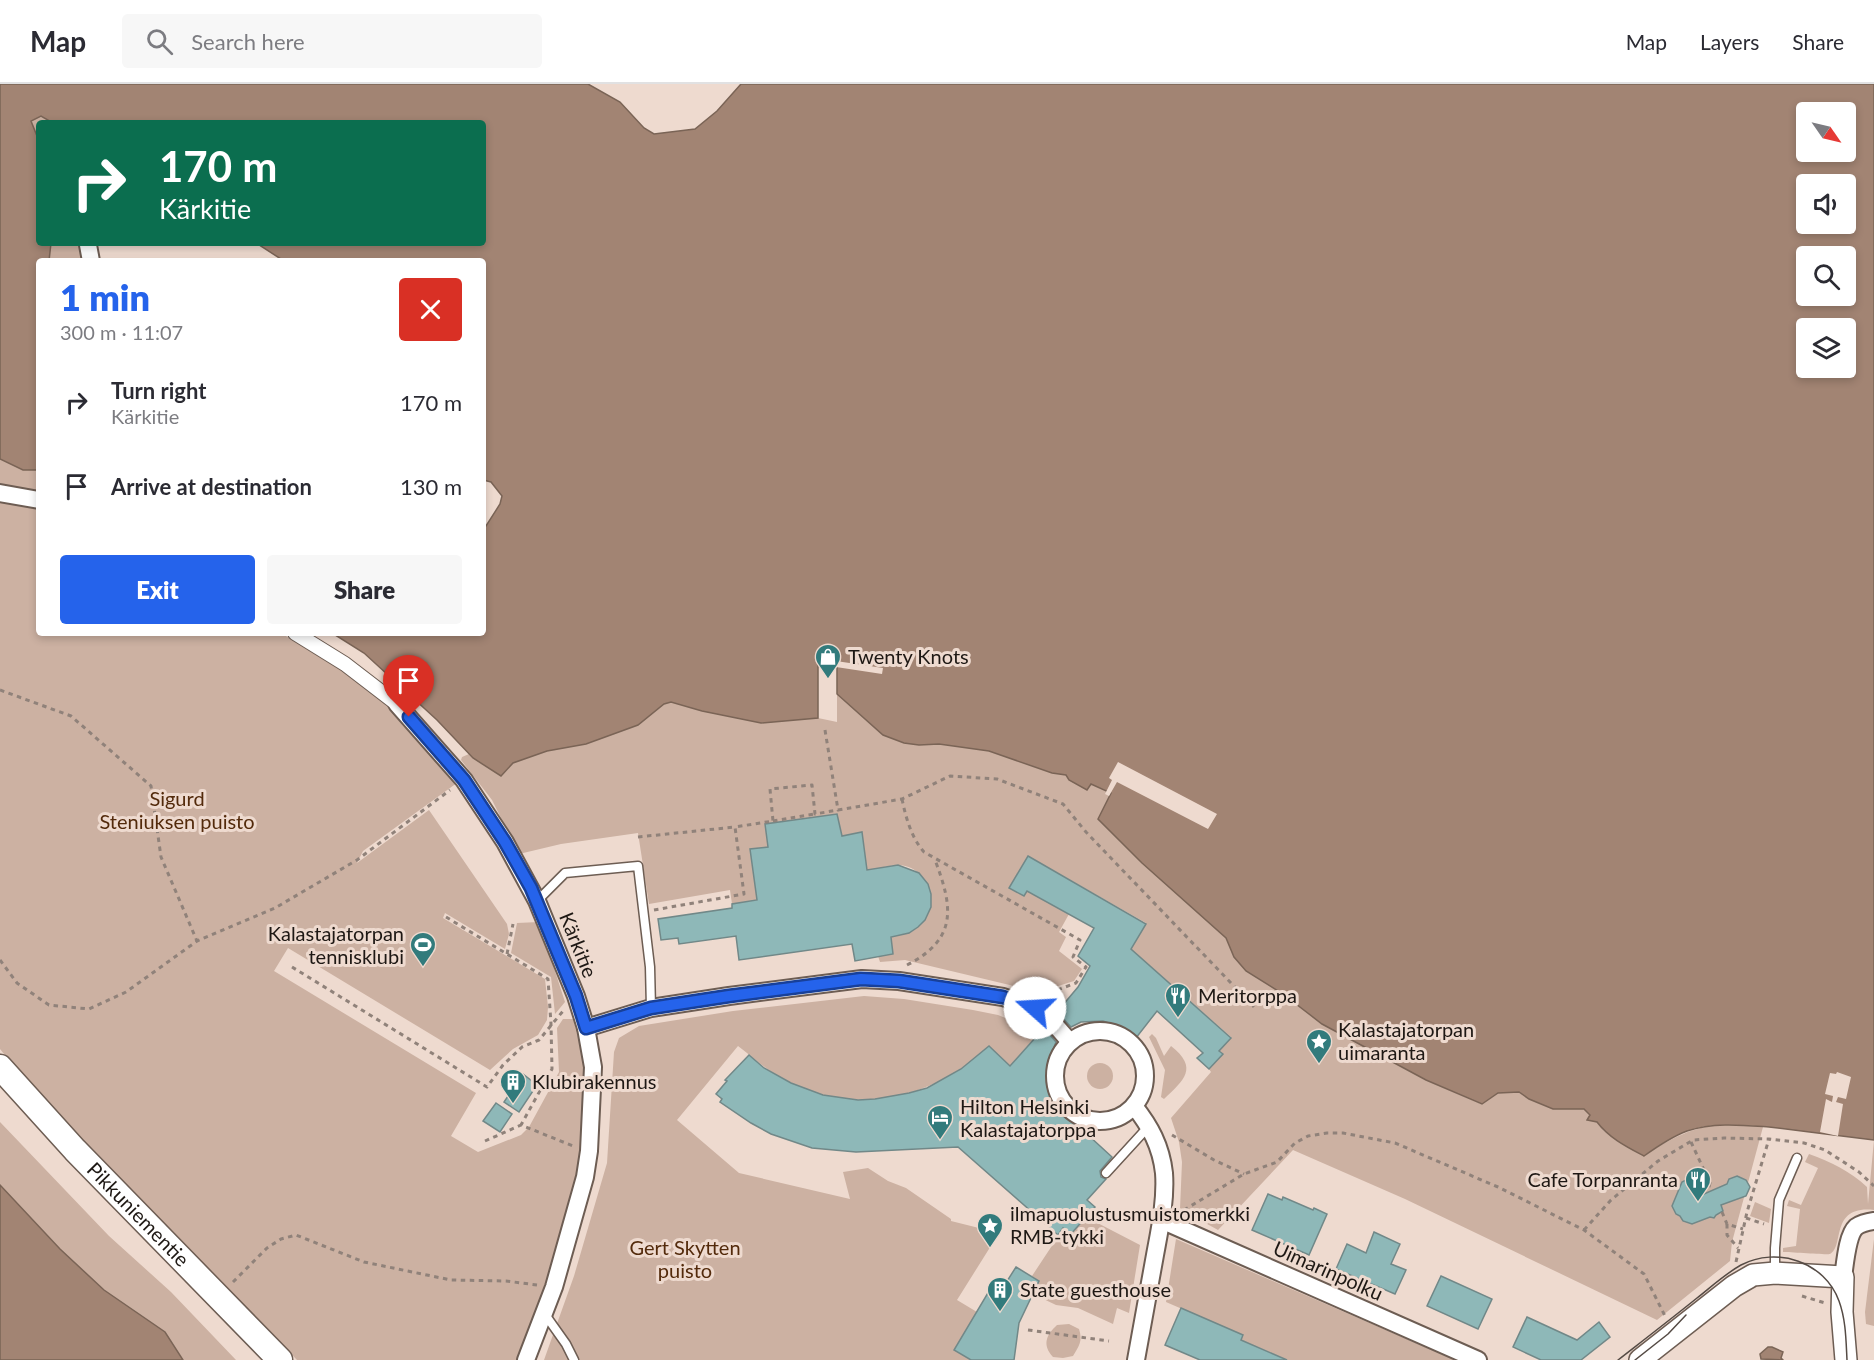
<!DOCTYPE html>
<html lang="en">
<head>
<meta charset="utf-8">
<style>
	:root { --surface:#fff; --page:#f7f7f7; --text:#2b2b33; --muted:#7c7c81; --line:#e1e1e2; --accent:#2563eb }
	body { margin:0; font-family:Lato,sans-serif; background:var(--page); color:var(--text); height:100vh; display:flex; flex-direction:column; font-size:22px; white-space:nowrap }
	* { box-sizing:border-box; margin:0 }
	p { font-size:20px; color:var(--muted) }
	.icon { flex:none; width:33px; height:33px; fill:none; stroke:currentColor; stroke-width:2; stroke-linecap:round; stroke-linejoin:round }
	.map { position:relative; flex:1; overflow:hidden }
	.panel { position:absolute; left:36px; top:174px; width:450px; height:378px; display:flex; flex-direction:column; background:var(--surface); border-radius:6px; box-shadow:0 3px 9px #0003 }
	.panel>* { flex:none }
	.hud { position:absolute; left:36px; top:36px; width:450px; height:126px; border-radius:6px; box-shadow:0 3px 9px #0003; background:#0b6e4f; color:#fff; overflow:hidden }
	.needle { width:39px; rotate:124deg }
	.controls { position:absolute; left:1796px; top:18px; display:grid; gap:12px }
	.controls a { display:grid; place-items:center; width:60px; height:60px; border-radius:6px; background:var(--surface); box-shadow:0 3px 9px #0003; font-size:30px }
	.pin { position:absolute; display:grid; place-items:center; width:51px; height:51px; color:#fff; margin:-62px -26px; border-radius:50% 50% 50% 0; rotate:-45deg; box-shadow:0 0 6px #0007 }
	.pin .icon { rotate:45deg }
	.me { position:absolute; width:66px; margin:-33px; rotate:289deg; stroke-linejoin:round; filter:drop-shadow(0 0 4px #0008) }
	.turn { display:flex; align-items:center; gap:21px; height:126px; padding:0 24px; font-size:27px }
	.turn .icon { width:78px; height:78px; stroke-width:2.5 }
	.turn b { display:block; font-size:42px; line-height:51px }
	.round { display:grid; place-items:center; flex:none; width:63px; height:63px; border-radius:6px; background:var(--page) }
	.summary { display:flex; align-items:center; justify-content:space-between; height:102px; padding:0 24px }
	h1 { font-size:36px; font-weight:800; line-height:45px; color:var(--accent) }
	.action { display:flex; gap:12px; margin-top:auto; padding:12px 24px }
	.action a { flex:1; height:69px; border-radius:6px; background:var(--accent); color:#fff; font-size:24px; font-weight:800; line-height:69px; text-align:center }
	.action a+a { background:var(--page); color:var(--text) }
	ul { padding:0; list-style:none }
	li { display:flex; align-items:center; gap:18px; height:84px; padding:0 24px }
	li div { flex:1 }
	li b { display:block; font-size:22px }
	li em { font-style:normal }
	header { display:flex; align-items:center; gap:36px; box-sizing:border-box; height:84px; padding:0 30px; background:var(--surface); border-bottom:2px solid var(--line) }
	header strong { font-size:28px }
	nav { display:flex; gap:33px; margin-inline-start:auto; font-size:21px }
	.search { width:420px; height:54px; background:var(--page); display:flex; align-items:center; gap:15px; box-sizing:border-box; padding:0 21px; border-radius:6px; color:var(--muted); font-size:22px }
	.map>svg:first-child { display:block }
	.green { fill:#ccb1a2 }
	.water { fill:#a28473; stroke:#7a6456; stroke-width:1.5; fill-rule:evenodd }
	.pier { fill:#eedacf }
	.building { fill:#8eb8b8; stroke:#718888; stroke-width:1.5 }
	.lines { fill:none; stroke-linecap:round; stroke-linejoin:round }
	.service-casing { stroke:#6d5d53; stroke-width:11 }
	.pedestrian-casing { stroke:#6d5d53; stroke-width:16 }
	.minor-casing { stroke:#6d5d53; stroke-width:20 }
	.tertiary-casing { stroke:#6d5d53; stroke-width:24 }
	.secondary-casing { stroke:#6d5d53; stroke-width:27 }
	.path { stroke:#90827a; stroke-width:3; stroke-dasharray:4.5 4.5; stroke-linecap:butt }
	.service { stroke:#fff; stroke-width:8 }
	.pedestrian { stroke:#fff; stroke-width:14 }
	.minor { stroke:#fff; stroke-width:16 }
	.tertiary { stroke:#fff; stroke-width:21 }
	.secondary { stroke:#fff; stroke-width:24 }
	.tram { stroke:#554b45; stroke-width:1.5 }
	.route-casing { stroke:#184099; stroke-width:15 }
	.route { stroke:#2563eb; stroke-width:10 }
	.labels { text-anchor:middle; stroke-width:6; stroke-linejoin:round; paint-order:stroke }
	.poi-label { font-size:20px; fill:#1e1814; stroke:#eedacf; text-anchor:start }
	.park-label { font-size:20px; fill:#532a0b; stroke:#eedacf }
	.street-label { font-size:20px; fill:#1e1814; stroke:#eedacf }
</style>
</head>
<body>
<header>
<strong>Map</strong>
<div class="search"><svg class="icon" aria-label="search" viewBox="0 0 24 24"><circle cx="10" cy="10" r="6"/><path d="M15 15l6 6"/></svg>Search here</div>
<nav><a>Map</a><a>Layers</a><a>Share</a></nav>
</header>
<div class="map">
<svg width="1874" height="1276" viewBox="0 0 1874 1276">
	<rect width="100%" height="100%" fill="#eedacf"/>
	<g class="green">
		<path d="M41 32 53 39H39V57L30 37Z"/>
		<path d="M51 159H92L84 177H39L36 173 49 176Z"/>
		<path d="M39 361V408L0 402V375L29 371Z"/>
		<path d="M0 417 39 423V549H281L352 593 389 622 461 696 363 767 357 779 429 726 507 840 509 850 505 865 445 829 443 834 545 895 548 923 547 936 538 951 513 965 490 986 288 864 274 887 476 1009 451 1052 478 1068 521 1051 529 1043 559 988 557 944 563 935H573L585 975 586 1056 551 1200 524 1276H297L32 1005 0 965Z"/>
		<path d="M332 549 717 559 820 573H818V634L837 638V610L883 650 919 661 939 660 989 667 1052 688 1067 691 1087 705 1091 699 1111 710 1142 779 1226 854 1234 873 1246 887 1283 910 1322 940 1426 996 1481 1020 1498 1009 1519 1008 1529 1015 1553 1025H1584L1591 1031 1588 1036 1597 1038 1604 1047 1644 1072C1669 1055 1694 1042 1725 1040 1737 1039 1751 1042 1763 1043L1732 1158 1730 1177 1657 1236 1405 1115 1293 1066 1218 1146 1180 1125 1182 1078 1179 1058 1171 1034 1211 988 1209 985 1223 970 1219 967 1231 953 1131 865 1146 839 1028 772 1009 804 1024 812 1027 807 1069 830 1059 848 1066 853 1059 867 1082 885 1074 897 1039 908 905 876 880 878 878 872 891 853C900 851 910 850 917 844 943 825 930 782 898 781 894 781 888 782 884 783L878 790 868 791 861 748 842 752 837 730 765 740 768 763 750 765 757 816 732 820 730 806 649 820 638 749 561 760 519 770 492 716 461 676 462 673 469 670 437 636 364 569Z"/>
		<path d="M539 838 565 918 555 930 551 893 511 869 517 839Z"/>
		<path d="M864 912 904 915 973 926 998 931 1018 939 1042 945 1010 982 989 962C935 1013 860 1033 791 999 771 990 755 975 738 962L677 1036 739 1089 850 1115 843 1088 868 1084 888 1097 906 1104 951 1135V1137L999 1149 957 1216 977 1228 954 1266 971 1276H544L574 1192 607 1079 614 968 619 954 639 942 733 927Z"/>
		<path d="M1152 950 1156 954 1164 972 1171 962C1199 984 1184 996 1164 1015L1161 1013 1165 986 1149 953Z"/>
		<circle cx="1100" cy="992" r="13"/>
		<path d="M0 1038 109 1152 171 1208 236 1276H128L0 1190Z"/>
		<path d="M1874 1056V1126C1829 1121 1845 1163 1830 1170 1826 1171 1791 1168 1783 1168V1164L1796 1162 1800 1125 1787 1122 1789 1116 1801 1121 1818 1084 1805 1078 1809 1070C1831 1078 1850 1087 1867 1103L1868 1120Z"/>
		<path d="M1755 1118 1771 1125 1769 1139 1750 1132Z"/>
		<path d="M1086 1133 1140 1161 1129 1229 1117 1224 1113 1240 1078 1224 1056 1221 1033 1210 1039 1197 1032 1192 1063 1145 1070 1150Z"/>
		<path d="M1176 1155 1455 1276H1287L1241 1256 1242 1251 1166 1218Z"/>
		<path d="M1874 1155V1242L1866 1240 1865 1228Z"/>
		<path d="M1069 1240 1079 1245C1083 1257 1079 1262 1073 1272L1063 1274 1053 1273C1042 1261 1046 1251 1057 1241Z"/>
	</g>
	<g class="water">
		<path d="M0 0H588L620 18 644 44 654 50 695 45 717 27 741 0H1874V1056C1839 1052 1804 1047 1769 1043 1742 1041 1714 1038 1687 1047 1671 1053 1658 1062 1644 1072 1627 1063 1609 1054 1597 1038L1587 1036 1590 1031 1584 1025H1553L1529 1015 1519 1008 1498 1009 1482 1020 1426 996 1322 940 1283 910 1246 887 1234 873 1226 854 1142 779 1098 735 1111 709 1091 700 1087 706 1069 696 1066 691 1052 689 989 667 939 660 919 661 904 659 883 651 837 610V574L835 573V570H821L820 573H818V634L761 639 702 627 671 618 664 620 638 641 586 660 547 667 513 679 501 692 473 674 437 636 364 569 332 549H483V444L486 442 500 420 502 412 491 398 483 396V177H284L256 159H483V39H53L41 32 31 37 39 57V159H51L49 177H39V386H23L0 375ZM1806 28H1845V68H1806ZM1806 100H1845V140H1806ZM1806 172H1845V212H1806ZM1806 244H1845V284H1806Z"/>
		<path d="M0 1101 60 1165 104 1206 165 1248 183 1276H0Z"/>
		<path d="M1768 1263H1772L1783 1268 1781 1274 1783 1276 1761 1275 1760 1270Z"/>
	</g>
	<g class="pier">
		<path d="M836 577 883 584 882 590 836 583Z"/>
		<path d="M1118 678 1217 730 1208 745 1117 698 1109 712 1105 710 1112 696 1109 694Z"/>
		<path d="M1837 988 1851 993 1846 1015 1838 1013 1836 1018 1843 1020 1838 1052 1820 1048 1826 1015 1832 1018 1833 1012 1825 1010 1830 989 1836 990Z"/>
	</g>
	<g class="building">
		<path d="M837 730 842 752 862 748 867 786 898 781 919 789 928 800 931 810V823L925 836 918 843 909 849 891 853 893 870 855 877 852 860 739 876 736 852 679 860 678 854 661 856 658 835 732 824V820L757 816 750 765 768 763 765 740Z"/>
		<path d="M1028 772 1146 840 1131 865 1231 954 1219 967 1223 970 1209 985 1197 974 1203 969 1157 927 1136 954 1126 945 1103 937 1081 938 1071 943 1057 928 1078 903 1090 882 1078 872 1094 844 1027 807 1024 812 1009 804Z"/>
		<path d="M1044 944 1056 958 1047 981V1002L1052 1014 1066 1032 1076 1038 1089 1042 1088 1051 1112 1073 1100 1087 1101 1093 1106 1095 1087 1116 1095 1123 1070 1151 1063 1144 1058 1151 958 1063 856 1068 812 1064 771 1050 751 1039 720 1018 722 1015 716 1010 727 997 725 996 749 971 764 984 791 999 823 1011 858 1016 875 1015 909 1009 927 1004 961 985 989 962 1010 982Z"/>
		<path d="M523 990 537 1001 519 1028 504 1018Z"/>
		<path d="M496 1019 512 1030 500 1048 483 1037Z"/>
		<path d="M1737 1092 1746 1096 1750 1103 1746 1112 1721 1121 1723 1127 1716 1131 1714 1134 1710 1133 1692 1140 1683 1137 1680 1132 1676 1130 1672 1122 1682 1098 1690 1094 1699 1097 1704 1110 1727 1100 1729 1095Z"/>
		<path d="M1268 1110 1282 1116 1283 1113 1313 1126 1314 1124 1327 1130 1309 1171 1252 1146Z"/>
		<path d="M1374 1148 1400 1160 1391 1180 1406 1186 1395 1210 1336 1185 1347 1160 1366 1169Z"/>
		<path d="M1016 1183 1039 1197 1019 1239 1014 1276H971L954 1266 995 1197 1004 1202Z"/>
		<path d="M1441 1192 1492 1215 1478 1245 1427 1222Z"/>
		<path d="M1181 1224 1243 1251 1241 1256 1287 1276H1200L1165 1261Z"/>
		<path d="M1527 1233 1577 1256 1599 1238 1610 1253 1581 1276H1541L1513 1263Z"/>
	</g>
	<g class="lines">
		<defs>
			<g id="service">
				<path d="M537 817 565 789 638 782 650 883 651 924"/>
				<path d="M1106 1089 1149 1042"/>
				<path d="M1775 1189V1164L1779 1116 1797 1074"/>
				<path d="M544 1229 566 1260 574 1276"/>
			</g>
			<path id="pedestrian" d="M295 549 345 580 397 620"/>
			<g id="minor">
				<path d="M88 161 91 177"/>
				<path d="M0 409 39 416"/>
				<path d="M397 620 464 696 505 758 537 817 576 912 586 944 593 983 589 1067 585 1093 554 1203 526 1276"/>
				<path d="M586 944 651 924 729 912 862 895 899 897 1003 913 1035 924 1050 935 1070 958"/>
				<circle cx="1100" cy="992" r="45"/>
				<path d="M1134 1022C1150 1042 1161 1062 1164 1089 1166 1116 1160 1144 1155 1171 1149 1206 1142 1241 1136 1276"/>
				<path d="M1161 1136 1478 1276"/>
				<path d="M1843 1193C1845 1181 1847 1151 1856 1143 1862 1139 1867 1138 1874 1137"/>
			</g>
			<path id="tertiary" d="M1640 1276 1734 1202 1753 1191 1775 1189 1843 1193 1842 1228 1846 1276"/>
			<g id="secondary">
				<path id="s1" d="M0 983 75 1066 280 1276"/>
			</g>
		</defs>
		<use href="#service" class="service-casing"/>
		<use href="#pedestrian" class="pedestrian-casing"/>
		<use href="#minor" class="minor-casing"/>
		<use href="#tertiary" class="tertiary-casing"/>
		<use href="#secondary" class="secondary-casing"/>
		<g class="path">
			<path d="M0 606 71 632 151 702 161 773 197 857"/>
			<path d="M825 646 838 726 902 715 950 692 997 695 1063 720 1086 748 1254 923"/>
			<path d="M902 715C906 734 911 753 924 768L1080 856 1073 873 1086 883 1076 899 1044 911"/>
			<path d="M773 737 815 730"/>
			<path d="M638 753 735 743"/>
			<path d="M654 826 744 810 735 743 773 737 770 705 812 701 815 730 838 726"/>
			<path d="M446 833 548 895 551 940 552 985 521 1041"/>
			<path d="M507 870 513 840"/>
			<path d="M0 876 17 899 49 921 89 925 126 908 197 857 275 824 357 776 450 706"/>
			<path d="M907 881C958 855 953 823 935 776"/>
			<path d="M292 883 487 1003 503 981 522 963 539 956 563 927"/>
			<path d="M1172 1051 1214 1076 1244 1090"/>
			<path d="M485 1057 521 1041 573 1062"/>
			<path d="M1691 1058 1710 1099 1708 1107"/>
			<path d="M1184 1126 1244 1090 1277 1078 1295 1059 1308 1052 1327 1049H1343L1395 1059 1498 1103 1584 1146 1644 1190 1665 1232"/>
			<path d="M1722 1128 1727 1140 1743 1145"/>
			<path d="M1746 1134 1764 1140"/>
			<path d="M1727 1140V1151L1738 1164"/>
			<path d="M1584 1146 1611 1116 1658 1077 1693 1056 1724 1054 1769 1055 1804 1059 1825 1066 1859 1088 1874 1102"/>
			<path d="M1736 1178 1747 1128 1769 1055"/>
			<path d="M233 1198 267 1164 281 1155 296 1151 364 1178 451 1196 506 1197 537 1201"/>
			<path d="M1802 1212 1825 1219"/>
			<path d="M1028 1246 1109 1257"/>
		</g>
		<use href="#service" class="service"/>
		<use href="#pedestrian" class="pedestrian"/>
		<use href="#minor" class="minor"/>
		<use href="#tertiary" class="tertiary"/>
		<use href="#secondary" class="secondary"/>
		<g class="tram">
			<path d="M1618 1276C1645 1255 1671 1235 1697 1214 1711 1203 1725 1190 1741 1181 1777 1162 1825 1178 1839 1217 1846 1236 1846 1257 1847 1276"/>
			<path d="M1635 1276 1668 1250 1686 1231"/>
		</g>
	</g>
	<g class="lines">
		<defs>
			<path id="route" d="M409 633 464 696 505 758 531 804 576 912 586 944 651 924 729 912 861 895 899 897 1003 913 1035 924"/>
		</defs>
		<use href="#route" class="route-casing"/>
		<use href="#route" class="route"/>
	</g>
	<defs>
		<symbol id="shop-pin" viewBox="-11 -11 22 30"><path d="M0 17L-7.5 6A9.5 9.5 0 1 1 7.5 6Z" fill="#327b7c" stroke="#eedacf"/><path d="M-5-2.5h2.3a2.7 3.5 0 0 1 5.4 0H5L5.5 6h-11ZM-1.5-2.5h3a1.5 2.3 0 0 0-3 0Z" fill="#fff"/></symbol>
		<symbol id="stadium-pin" viewBox="-11 -11 22 30"><path d="M0 17L-7.5 6A9.5 9.5 0 1 1 7.5 6Z" fill="#327b7c" stroke="#eedacf"/><path d="M0-5a6.5 5 0 1 0 0 10a6.5 5 0 1 0 0-10ZM-3.5-1.8h7v3.6h-7Z" fill="#fff"/></symbol>
		<symbol id="restaurant-pin" viewBox="-11 -11 22 30"><path d="M0 17L-7.5 6A9.5 9.5 0 1 1 7.5 6Z" fill="#327b7c" stroke="#eedacf"/><path d="M-5-6h1v4h1v-4h1v4h1v-4h1v5L-1.5 .5V6h-2V.5L-5-1ZM5-6V6H3V1.5H1.5Q1.5-4 5-6Z" fill="#fff"/></symbol>
		<symbol id="sight-pin" viewBox="-11 -11 22 30"><path d="M0 17L-7.5 6A9.5 9.5 0 1 1 7.5 6Z" fill="#327b7c" stroke="#eedacf"/><path d="M0-6L1.8-2.2L6-1.7L2.9 1.2L3.7 5.4L0 3.3L-3.7 5.4L-2.9 1.2L-6-1.7L-1.8-2.2Z" fill="#fff"/></symbol>
		<symbol id="building-pin" viewBox="-11 -11 22 30"><path d="M0 17L-7.5 6A9.5 9.5 0 1 1 7.5 6Z" fill="#327b7c" stroke="#eedacf"/><path d="M-4-6H4V6H1V3H-1V6H-4ZM-2.5-4.3h1.7v1.8h-1.7ZM.8-4.3h1.7v1.8H.8ZM-2.5-1h1.7V.8h-1.7ZM.8-1h1.7V.8H.8Z" fill="#fff"/></symbol>
		<symbol id="hotel-pin" viewBox="-11 -11 22 30"><path d="M0 17L-7.5 6A9.5 9.5 0 1 1 7.5 6Z" fill="#327b7c" stroke="#eedacf"/><path d="M-6-4.5h1.5V1H6V5H4.5V3h-9V5H-6ZM-4 0a1.8 1.8 0 1 1 3.6 0ZM.5 0V-2.5h3Q6-2.5 6 0Z" fill="#fff"/></symbol>
	</defs>
	<g fill-rule="evenodd">
		<use href="#shop-pin" x="813" y="558" width="30" height="40"/>
		<use href="#stadium-pin" x="408" y="846" width="30" height="40"/>
		<use href="#restaurant-pin" x="1163" y="897" width="30" height="40"/>
		<use href="#sight-pin" x="1304" y="943" width="30" height="40"/>
		<use href="#building-pin" x="498" y="983" width="30" height="40"/>
		<use href="#hotel-pin" x="925" y="1019" width="30" height="40"/>
		<use href="#restaurant-pin" x="1683" y="1081" width="30" height="40"/>
		<use href="#sight-pin" x="975" y="1127" width="30" height="40"/>
		<use href="#building-pin" x="985" y="1191" width="30" height="40"/>
	</g>
	<g class="labels">
		<g class="poi-label">
			<text x="848" y="580">Twenty Knots</text>
			<text x="404" y="857" text-anchor="end">Kalastajatorpan<tspan x="404" dy="23">tennisklubi</tspan></text>
			<text x="1198" y="919">Meritorppa</text>
			<text x="1338" y="953">Kalastajatorpan<tspan x="1338" dy="23">uimaranta</tspan></text>
			<text x="532" y="1005">Klubirakennus</text>
			<text x="960" y="1030">Hilton Helsinki<tspan x="960" dy="23">Kalastajatorppa</tspan></text>
			<text x="1678" y="1103" text-anchor="end">Cafe Torpanranta</text>
			<text x="1010" y="1137">ilmapuolustusmuistomerkki<tspan x="1010" dy="23">RMB-tykki</tspan></text>
			<text x="1020" y="1213">State guesthouse</text>
		</g>
		<g class="park-label">
			<text x="177" y="722">Sigurd<tspan x="177" dy="23">Steniuksen puisto</tspan></text>
			<text x="685" y="1171">Gert Skytten<tspan x="685" dy="23">puisto</tspan></text>
		</g>
		<g class="street-label">
			<text transform="translate(578 861) rotate(68)" y="7">Kärkitie</text>
			<text dy="7" stroke="none"><textPath href="#s1" startOffset="202">Pikkuniementie</textPath></text>
			<text transform="translate(1328 1187) rotate(24)" y="7">Uimarinpolku</text>
		</g>
	</g>
</svg>
<div class="controls">
<a><svg class="needle" viewBox="-14 -14 28 28"><path d="M0-13l5 13h-10z" fill="#e53935"/><path d="M0 13l5-13h-10z" fill="#7c7c81"/></svg></a>
<a><svg class="icon" aria-label="sound" viewBox="0 0 24 24"><path d="M4 9h4l5-4v14l-5-4H4zM17 9q2 3 0 6"/></svg></a>
<a><svg class="icon" aria-label="search" viewBox="0 0 24 24"><circle cx="10" cy="10" r="6"/><path d="M15 15l6 6"/></svg></a>
<a><svg class="icon" aria-label="layers" viewBox="0 0 24 24"><path d="M12 4l9 5-9 5-9-5zM3 14l9 5 9-5"/></svg></a>
</div>
<div class="pin" style="left:409px;top:633px;background:#d93025"><svg class="icon" aria-label="arrive" viewBox="0 0 24 24"><path d="M6 21V4h12l-3 4 3 4H6"/></svg></div>
<svg class="me" style="left:1035px;top:924px" viewBox="-20 -20 40 40"><circle r="19" fill="#fff"/><path d="M0-13L10 11 0 6-10 11z" fill="#2563eb"/></svg>
<div class="hud">
<div class="turn"><svg class="icon" aria-label="right" viewBox="0 0 24 24"><path d="M7 20v-9h11M14 6l5 5-5 5"/></svg><div><b>170 m</b>Kärkitie</div></div>
</div>
<section class="panel">
<div class="summary"><div><h1>1 min</h1><p>300 m · 11:07</p></div><a class="round" style="background:#d93025;color:#fff"><svg class="icon" aria-label="close" viewBox="0 0 24 24"><path d="M6 6l12 12M18 6L6 18"/></svg></a></div>
<ul>
<li><svg class="icon" aria-label="right" viewBox="0 0 24 24"><path d="M7 20v-9h11M14 6l5 5-5 5"/></svg><div><b>Turn right</b><p>Kärkitie</p></div><em>170 m</em></li>
<li><svg class="icon" aria-label="arrive" viewBox="0 0 24 24"><path d="M6 21V4h12l-3 4 3 4H6"/></svg><div><b>Arrive at destination</b></div><em>130 m</em></li>
</ul>
<div class="action"><a>Exit</a><a>Share</a></div>
</section>
</div>
</body>
</html>
